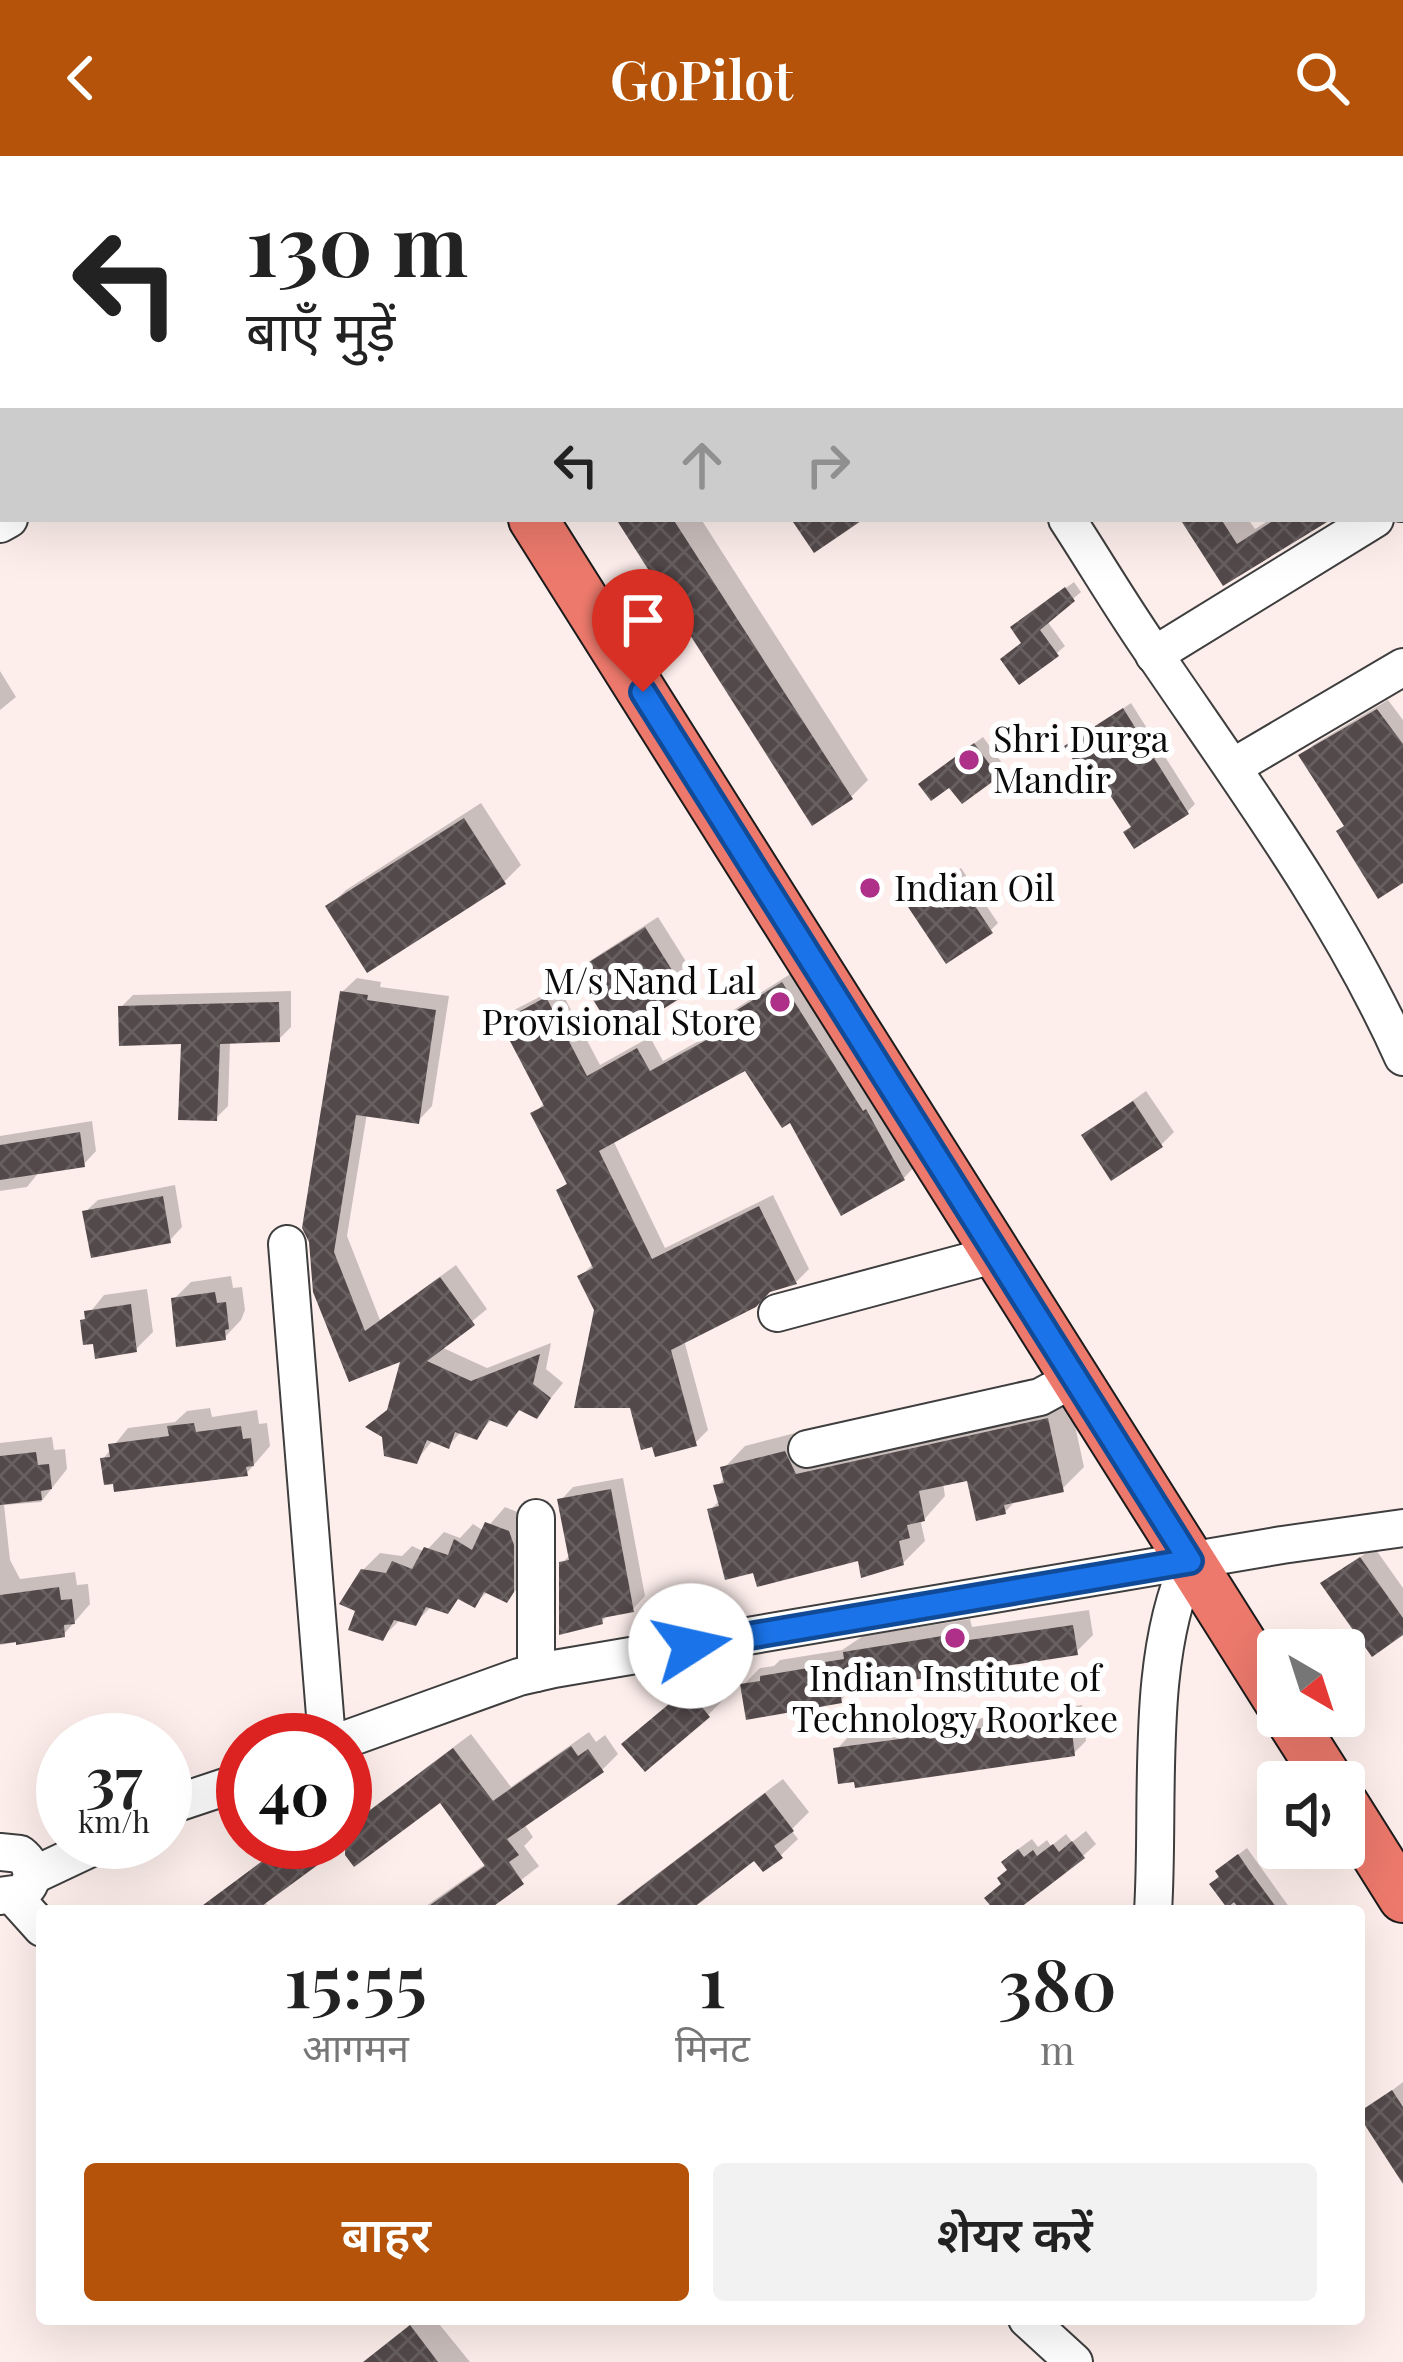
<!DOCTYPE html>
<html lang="hi">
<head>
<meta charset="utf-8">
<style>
	:root { --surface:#fff; --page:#f2f2f2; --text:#222; --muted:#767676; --accent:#b45309 }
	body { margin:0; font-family:"Playfair Display","Noto Sans Devanagari",serif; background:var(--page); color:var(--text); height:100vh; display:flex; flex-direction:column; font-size:45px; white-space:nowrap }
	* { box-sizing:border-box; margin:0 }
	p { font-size:39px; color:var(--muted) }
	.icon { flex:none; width:66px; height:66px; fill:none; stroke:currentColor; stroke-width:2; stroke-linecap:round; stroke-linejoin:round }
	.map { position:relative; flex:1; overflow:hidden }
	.side { position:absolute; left:36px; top:1749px; width:1329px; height:420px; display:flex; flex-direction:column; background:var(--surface); border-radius:12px; box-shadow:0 12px 48px #0002 }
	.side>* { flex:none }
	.top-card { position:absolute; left:0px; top:0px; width:1404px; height:366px; box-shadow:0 12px 48px #0002; background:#fff; color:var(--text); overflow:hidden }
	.needle { width:78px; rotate:141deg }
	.buttons { position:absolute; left:1257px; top:1473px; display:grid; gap:24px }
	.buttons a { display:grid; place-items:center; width:108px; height:108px; border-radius:12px; background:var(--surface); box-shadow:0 12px 48px #0002; font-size:60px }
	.speed { position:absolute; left:36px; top:1557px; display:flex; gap:24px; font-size:60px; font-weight:700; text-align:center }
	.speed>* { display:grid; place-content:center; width:156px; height:156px; border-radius:50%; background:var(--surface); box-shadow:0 12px 48px #0002; line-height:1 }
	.speed small { font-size:30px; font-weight:400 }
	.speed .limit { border:18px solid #d22; background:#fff; color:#111 }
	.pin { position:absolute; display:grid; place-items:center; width:102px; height:102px; color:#fff; margin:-123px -51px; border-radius:50% 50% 50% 0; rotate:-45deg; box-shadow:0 0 12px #0007 }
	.pin .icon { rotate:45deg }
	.me { position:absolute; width:132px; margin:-66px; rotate:80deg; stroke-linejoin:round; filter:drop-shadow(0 0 9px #0008) }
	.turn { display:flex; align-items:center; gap:42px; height:252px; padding:0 48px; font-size:54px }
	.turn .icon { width:156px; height:156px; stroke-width:2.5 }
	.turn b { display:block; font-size:84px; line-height:102px }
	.lanes { display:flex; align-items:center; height:114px; padding:0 48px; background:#0003; justify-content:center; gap:60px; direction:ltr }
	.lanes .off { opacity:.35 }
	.eta { display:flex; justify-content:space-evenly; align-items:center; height:204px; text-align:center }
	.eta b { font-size:72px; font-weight:600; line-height:84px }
	.button { display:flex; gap:24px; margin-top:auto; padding:24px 48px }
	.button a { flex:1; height:138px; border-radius:12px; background:var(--accent); color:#fff; font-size:48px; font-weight:600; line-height:138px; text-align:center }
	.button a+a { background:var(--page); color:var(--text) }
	header { display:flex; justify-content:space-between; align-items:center; height:156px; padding:0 48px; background:var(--accent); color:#fff; font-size:54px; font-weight:600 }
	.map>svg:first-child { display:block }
	.shadow { fill:#0003 }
	.building { fill:url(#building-cross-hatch) }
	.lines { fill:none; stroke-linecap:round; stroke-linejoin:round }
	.minor-casing { stroke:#3e3e3e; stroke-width:40 }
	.major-casing { stroke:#1c1c1c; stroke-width:52 }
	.minor { stroke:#fff; stroke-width:36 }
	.major { stroke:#ec796c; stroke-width:48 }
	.route-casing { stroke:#114b97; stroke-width:30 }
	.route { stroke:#1a73e8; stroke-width:21 }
	.poi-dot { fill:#ae3088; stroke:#fff; stroke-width:4.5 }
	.labels { text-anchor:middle; stroke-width:12; stroke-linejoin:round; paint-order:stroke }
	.poi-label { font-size:36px; fill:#0b0b0b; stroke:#fff; text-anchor:start }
</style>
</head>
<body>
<header><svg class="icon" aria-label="back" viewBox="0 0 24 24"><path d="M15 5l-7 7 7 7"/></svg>GoPilot<svg class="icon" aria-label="search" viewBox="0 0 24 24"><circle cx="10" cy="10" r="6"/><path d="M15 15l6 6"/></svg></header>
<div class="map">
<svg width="1403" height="2206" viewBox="0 0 1403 2206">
	<defs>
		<pattern id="building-cross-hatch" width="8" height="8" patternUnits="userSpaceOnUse" patternTransform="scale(3)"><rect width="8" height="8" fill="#53494b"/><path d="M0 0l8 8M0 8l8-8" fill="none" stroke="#675f60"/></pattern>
	</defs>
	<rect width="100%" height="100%" fill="#fdeeeb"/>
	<g class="shadow">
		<path d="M1403 278V320L1401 321V279Z"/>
		<path d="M620 363H701L868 624 851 641Z"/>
		<path d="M1184 363H1248L1255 373 1271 363H1326L1224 426Z"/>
		<path d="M1074 426 1081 436 1047 465 1065 490 1057 497 1024 486 1022 464Z"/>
		<path d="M0 515 16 541 0 554Z"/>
		<path d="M1388 544 1403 564V723L1346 669 1302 599 1313 589Z"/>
		<path d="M1131 547 1195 648 1187 656 1133 669 1090 603 1068 590Z"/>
		<path d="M983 581 1005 611 997 619 949 628 930 620Z"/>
		<path d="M481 647 521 709 504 726 329 750 346 734Z"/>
		<path d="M961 712 998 767 991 774 918 741Z"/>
		<path d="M658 761 697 823 685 835 579 816 591 804Z"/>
		<path d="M795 815 916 1009 904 1022 791 962 746 911 613 984 665 1092 773 1039 809 1113 796 1126 769 1133 684 1184 708 1274 695 1287 597 1153 581 1120 594 1107 559 1035 569 1025 534 958 545 946 503 866 516 853 559 831 600 909 650 881 663 905 722 872 719 868 732 855Z"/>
		<path d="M357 822 381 826 380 831 449 840 432 950 418 965 367 957 347 1080 380 1164 456 1109 487 1153 441 1191 487 1212 551 1187 546 1213 563 1227 537 1259 522 1252 507 1267 493 1262 477 1280 462 1275 448 1290 433 1284 416 1305 370 1270 391 1251 405 1201 351 1222 316 1135 342 836Z"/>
		<path d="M291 835V871L279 883 230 885 228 950 216 962 184 885 121 851 133 839Z"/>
		<path d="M1146 935 1174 976 1161 989 1085 979Z"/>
		<path d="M92 965 96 995 84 1008 39 1016 27 1031 0 1035V980Z"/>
		<path d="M175 1029 182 1071 170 1084 85 1056 98 1044Z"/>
		<path d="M231 1120 233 1132 242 1131 245 1154 241 1164 225 1181 174 1143 191 1126Z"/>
		<path d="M147 1133 153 1176 136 1193 95 1184 83 1165 104 1139Z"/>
		<path d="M1069 1242 1084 1311 1062 1333 1018 1342 1005 1356 970 1321 943 1327 945 1340 921 1367 925 1385 903 1407 860 1402 756 1413 710 1354 720 1344 717 1330 726 1321 724 1312 745 1290 807 1274 818 1298Z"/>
		<path d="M210 1252 212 1261 257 1254 259 1268 267 1267 270 1290 246 1318 103 1303 128 1272 175 1266 187 1255Z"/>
		<path d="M52 1281 54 1294 65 1293 67 1313 41 1346 4 1349 10 1404 20 1423 75 1416 77 1429 88 1428 90 1448 64 1478 0 1489V1287Z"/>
		<path d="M623 1322 645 1440 633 1453 610 1457 601 1466 562 1407 571 1398 561 1344 573 1331Z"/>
		<path d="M505 1351 525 1359 523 1427 506 1444 489 1434 475 1448 460 1441 447 1455 432 1450 415 1467 400 1464 382 1482 363 1414 380 1397 402 1400 412 1390 425 1396 444 1376 460 1382 473 1368 484 1375Z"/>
		<path d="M1374 1391 1403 1432V1475L1324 1428Z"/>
		<path d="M1089 1454 1093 1479 1076 1496 856 1530 841 1544 743 1529 760 1512 774 1510 780 1504 842 1494 863 1480 970 1463 972 1471Z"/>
		<path d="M705 1518 725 1542 708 1559 642 1571Z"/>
		<path d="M1082 1549 1086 1585 1074 1597 837 1593 849 1580Z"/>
		<path d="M589 1576 596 1586 605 1579 618 1598 602 1614 524 1668 533 1681 524 1690 539 1710 482 1755H419L487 1707 440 1643 355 1707 341 1688 264 1745 272 1755H198L287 1686H345V1643L357 1634 371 1653 471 1578 511 1631Z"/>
		<path d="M783 1623 809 1656 791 1674 798 1683 781 1699 755 1701 684 1755H608Z"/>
		<path d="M1086 1675 1096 1688 1083 1700 1011 1755H985L1004 1727 1017 1694 1032 1683 1038 1691 1047 1684 1051 1690 1066 1678 1072 1686Z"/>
		<path d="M1247 1692 1292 1755H1233L1213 1728 1227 1707Z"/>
		<path d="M1403 1926V2022L1361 1958Z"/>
		<path d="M417 2163H435L470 2206H367Z"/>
	</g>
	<g class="building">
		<path d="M616 363H673L853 643 812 670Z"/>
		<path d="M791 363H864L814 397Z"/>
		<path d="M1180 363H1221L1237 388 1276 363H1332L1223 430Z"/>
		<path d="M1065 431 1075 445 1040 474 1059 500 1019 529 1000 503 1021 487 1010 471Z"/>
		<path d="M1123 552 1189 658 1134 693 1123 676 1131 671 1089 607 1079 613 1064 590Z"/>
		<path d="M1377 553 1403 588V727L1378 743 1336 675 1344 670 1298 599Z"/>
		<path d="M974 587 999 621 962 648 949 632 931 645 918 628Z"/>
		<path d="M464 662 506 728 367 817 325 750Z"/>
		<path d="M953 717 993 777 946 808 906 748Z"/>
		<path d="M645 771 687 838 617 882 575 815Z"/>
		<path d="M782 826 863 955 866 953 905 1024 841 1060 790 967 782 972 745 915 599 995 652 1103 759 1050 797 1128 770 1136 756 1151 671 1194 697 1290 655 1301 652 1291 641 1294 630 1252H574L594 1154 577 1120 593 1112 556 1034 567 1028 530 957 544 950 500 866 546 841 587 920 637 892 650 915 721 876 716 867Z"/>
		<path d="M340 835 368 839 367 844 436 854 419 968 356 959 334 1096 365 1175 440 1121 475 1169 427 1205 471 1225 540 1198 533 1228 551 1242 537 1263 519 1254 507 1271 489 1264 477 1284 455 1276 449 1293 427 1284 417 1308 384 1300 382 1281 365 1271 387 1254 400 1206 349 1226 313 1136 309 1086 302 1072Z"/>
		<path d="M279 846 280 886 220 888 217 965 178 964 181 888 119 890 118 850Z"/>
		<path d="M1133 945 1163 991 1111 1025 1081 979Z"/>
		<path d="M80 976 85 1011 0 1024V989Z"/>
		<path d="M163 1040 171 1087 91 1102 82 1055Z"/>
		<path d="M215 1136 217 1147 226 1146 229 1173 225 1174 226 1184 176 1191 171 1142Z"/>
		<path d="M131 1148 137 1196 95 1203 93 1188 83 1189 80 1164 85 1163 84 1155Z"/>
		<path d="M1048 1262 1064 1336 1004 1349 1006 1358 976 1365 967 1325 919 1335 925 1365 907 1369 910 1382 899 1385 904 1409 861 1422 858 1405 757 1431 753 1417 725 1424 707 1353 719 1350 713 1329 724 1327 720 1311 785 1295 796 1318Z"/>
		<path d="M194 1267 196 1276 241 1270 243 1283 251 1282 254 1310 246 1311 248 1320 114 1336 113 1328 104 1329 100 1302 110 1301 108 1288 169 1280 167 1270Z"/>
		<path d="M36 1296 38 1309 49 1308 52 1333 41 1335 42 1344 0 1349V1300Z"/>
		<path d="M611 1333 634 1456 602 1462 603 1468 559 1479V1406L569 1404 557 1343Z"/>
		<path d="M485 1366 509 1375 514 1389V1436L507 1447 484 1436 475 1452 458 1443 448 1458 426 1451 416 1470 394 1464 383 1485 348 1474 355 1455 339 1448 361 1413 386 1417 392 1405 412 1413 424 1391 448 1399 454 1383 472 1394Z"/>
		<path d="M1360 1401 1403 1462V1479L1372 1501 1320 1427Z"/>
		<path d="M59 1431 61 1444 72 1443 75 1468 64 1469 65 1481 16 1489V1486L0 1488V1439Z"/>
		<path d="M1073 1469 1078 1499 840 1535 842 1547 746 1564 740 1528 760 1525V1520L826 1509 825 1506 844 1503 843 1496 924 1483 954 1478 955 1486Z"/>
		<path d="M687 1533 710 1561 645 1616 621 1588Z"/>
		<path d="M1070 1560 1075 1600 855 1632 854 1626 838 1628 833 1592Z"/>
		<path d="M571 1590 578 1600 588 1593 604 1616 507 1683 519 1699 509 1706 524 1728 487 1755H422L485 1710 440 1647 354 1711 345 1699V1689L255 1755H195L288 1686H345V1673L453 1592 493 1645Z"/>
		<path d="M765 1637 794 1675 774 1690 783 1702 763 1716 754 1705 689 1755H609Z"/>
		<path d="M1072 1685 1085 1702 1016 1755H995L984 1742 1001 1728 997 1722 1007 1714 1001 1706 1018 1693 1024 1701 1033 1694 1037 1700 1053 1688 1059 1696Z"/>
		<path d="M1238 1698 1251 1717 1279 1755H1241L1234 1746 1227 1752 1209 1728 1219 1721 1215 1715Z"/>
		<path d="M1392 1934 1403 1951V2028L1359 1960V1956Z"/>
		<path d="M410 2169 438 2206H363Z"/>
	</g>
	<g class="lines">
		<defs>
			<g id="minor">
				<path d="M833 0 835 3"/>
				<path d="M1401 347 1403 346"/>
				<path d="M1067 363C1097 409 1125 457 1157 502 1245 631 1339 759 1403 901"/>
				<path d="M0 368 9 363"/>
				<path d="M1154 499 1375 363"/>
				<path d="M1233 611 1403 511"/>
				<path d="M287 1088 327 1584"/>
				<path d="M777 1157 997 1098"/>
				<path d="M807 1293 1040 1241 1075 1222"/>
				<path d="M536 1517V1362"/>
				<path d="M344 1584 519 1521 554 1513 1282 1389 1403 1372"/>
				<path d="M165 1651 243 1625"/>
				<path d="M0 1696 20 1698C34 1709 36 1726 21 1737L0 1740"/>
				<path d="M32 1720 104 1686"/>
				<path d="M14 1741 42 1772"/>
				<path d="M1153 1755C1160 1646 1144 1503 1190 1405"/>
				<path d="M1027 2163 1074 2206"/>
			</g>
			<g id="major">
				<path d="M301 0 303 3"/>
				<path d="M533 363 1278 1544"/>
				<path d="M1288 1560 1330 1626"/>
				<path d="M1344 1648 1403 1742"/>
			</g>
		</defs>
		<use href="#minor" class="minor-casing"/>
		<use href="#major" class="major-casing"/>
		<use href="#minor" class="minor"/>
		<use href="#major" class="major"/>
	</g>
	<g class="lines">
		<defs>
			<path id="route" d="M643 536 1190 1405 691 1490"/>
		</defs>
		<use href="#route" class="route-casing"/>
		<use href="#route" class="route"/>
	</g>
	<g class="poi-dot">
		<circle cx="969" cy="604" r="12"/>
		<circle cx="870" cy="732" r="12"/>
		<circle cx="780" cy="846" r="12"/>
		<circle cx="955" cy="1482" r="12"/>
	</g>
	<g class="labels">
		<g class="poi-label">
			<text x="993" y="596">Shri Durga<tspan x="993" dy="41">Mandir</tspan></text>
			<text x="894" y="745">Indian Oil</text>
			<text x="756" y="838" text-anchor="end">M/s Nand Lal<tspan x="756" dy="41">Provisional Store</tspan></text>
			<text x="955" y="1535" text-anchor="middle">Indian Institute of<tspan x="955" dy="41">Technology Roorkee</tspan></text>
		</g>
	</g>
</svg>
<div class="buttons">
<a><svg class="needle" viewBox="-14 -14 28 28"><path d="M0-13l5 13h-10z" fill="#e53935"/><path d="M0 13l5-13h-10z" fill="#767676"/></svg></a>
<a><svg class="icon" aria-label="sound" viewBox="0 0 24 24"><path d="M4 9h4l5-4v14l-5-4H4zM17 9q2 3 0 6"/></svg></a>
</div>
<div class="speed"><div>37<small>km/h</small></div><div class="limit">40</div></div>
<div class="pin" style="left:643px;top:536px;background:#d93025"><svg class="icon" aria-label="arrive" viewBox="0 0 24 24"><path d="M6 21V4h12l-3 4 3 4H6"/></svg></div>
<svg class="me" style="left:691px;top:1490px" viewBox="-20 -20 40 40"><circle r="19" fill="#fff"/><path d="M0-13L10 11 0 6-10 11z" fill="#1a73e8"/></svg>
<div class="top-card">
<div class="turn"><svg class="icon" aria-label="left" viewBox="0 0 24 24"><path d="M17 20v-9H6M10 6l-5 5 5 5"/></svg><div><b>130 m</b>बाएँ मुड़ें</div></div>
<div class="lanes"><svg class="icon" aria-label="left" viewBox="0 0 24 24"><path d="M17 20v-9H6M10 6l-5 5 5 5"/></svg><svg class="icon off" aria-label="ahead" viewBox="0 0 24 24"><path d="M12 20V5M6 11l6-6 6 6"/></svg><svg class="icon off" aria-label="right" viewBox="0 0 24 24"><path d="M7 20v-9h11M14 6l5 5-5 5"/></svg></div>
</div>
<section class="side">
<div class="eta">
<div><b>15:55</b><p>आगमन</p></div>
<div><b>1</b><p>मिनट</p></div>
<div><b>380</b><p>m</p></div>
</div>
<div class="button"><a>बाहर</a><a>शेयर करें</a></div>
</section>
</div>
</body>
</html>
